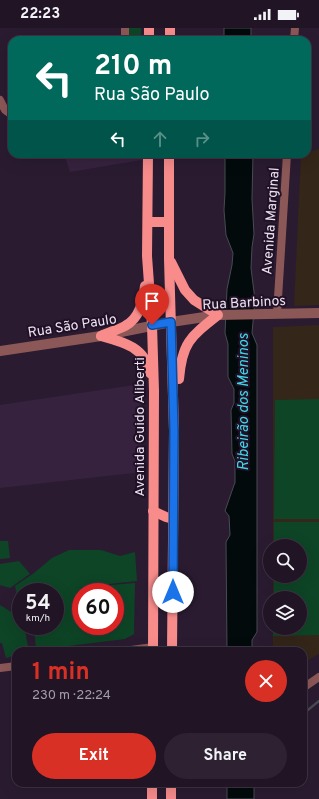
<!DOCTYPE html>
<html lang="en">
<head>
<meta charset="utf-8">
<style>
	:root { --surface:#201425; --page:#2d2132; --text:#f1f3f6; --muted:#a29ea7; --line:#3d3342; --accent:#d93025 }
	body { margin:0; font-family:Overpass,sans-serif; background:var(--page); color:var(--text); height:100vh; display:flex; flex-direction:column; font-size:15px; white-space:nowrap }
	* { box-sizing:border-box; margin:0 }
	p { font-size:13px; color:var(--muted) }
	.icon { flex:none; width:22px; height:22px; fill:none; stroke:currentColor; stroke-width:2; stroke-linecap:round; stroke-linejoin:round }
	.map { position:relative; flex:1; overflow:hidden }
	.sheet { position:absolute; left:12px; top:619px; width:295px; height:140px; display:flex; flex-direction:column; background:var(--surface); border-radius:12px; box-shadow:0 4px 16px #0002,0 0 0 1px var(--line) }
	.sheet>* { flex:none }
	.hud { position:absolute; left:8px; top:8px; width:303px; height:122px; border-radius:12px; box-shadow:0 4px 16px #0002,0 0 0 1px var(--line); background:#00695c; color:#fff; overflow:hidden }
	.tools { position:absolute; left:263px; top:511px; display:grid; gap:8px }
	.tools a { display:grid; place-items:center; width:44px; height:44px; border-radius:50%; background:var(--surface); box-shadow:0 4px 16px #0002,0 0 0 1px var(--line); font-size:20px }
	.speed { position:absolute; left:12px; top:555px; display:flex; gap:8px; font-size:20px; font-weight:700; text-align:center }
	.speed>* { display:grid; place-content:center; width:52px; height:52px; border-radius:50%; background:var(--surface); box-shadow:0 4px 16px #0002,0 0 0 1px var(--line); line-height:1 }
	.speed small { font-size:10px; font-weight:400 }
	.speed .limit { border:6px solid #d22; background:#fff; color:#111 }
	.pin { position:absolute; display:grid; place-items:center; width:34px; height:34px; color:#fff; margin:-41px -17px; border-radius:50% 50% 50% 0; rotate:-45deg; box-shadow:0 0 4px #0007 }
	.pin .icon { rotate:45deg }
	.me { position:absolute; width:44px; margin:-22px; rotate:0deg; stroke-linejoin:round; filter:drop-shadow(0 0 3px #0008) }
	.turn { display:flex; align-items:center; gap:14px; height:84px; padding:0 20px; font-size:18px }
	.turn .icon { width:52px; height:52px; stroke-width:2.5 }
	.turn b { display:block; font-size:28px; line-height:34px }
	.lanes { display:flex; align-items:center; height:38px; padding:0 20px; background:#0003; justify-content:center; gap:20px; direction:ltr }
	.lanes .off { opacity:.35 }
	.round { display:grid; place-items:center; flex:none; width:42px; height:42px; border-radius:21px; background:var(--page) }
	.summary { display:flex; align-items:center; justify-content:space-between; height:68px; padding:0 20px }
	h1 { font-size:24px; font-weight:700; line-height:30px; color:var(--accent) }
	.action { display:flex; gap:8px; margin-top:auto; padding:8px 20px }
	.action a { flex:1; height:46px; border-radius:24px; background:var(--accent); color:#fff; font-size:16px; font-weight:700; line-height:46px; text-align:center }
	.action a+a { background:var(--page); color:var(--text) }
	.status { display:flex; justify-content:space-between; align-items:center; height:28px; padding:0 20px; background:var(--surface); direction:ltr }
	.status svg { height:11px; fill:currentColor }
	.map>svg:first-child { display:block }
	.built { fill:#36223e }
	.education { fill:#342619 }
	.green { fill:#0e4526; fill-rule:evenodd }
	.water { fill:#020a0c; stroke:#484b51 }
	.lines { fill:none; stroke-linecap:round; stroke-linejoin:round }
	.stream { stroke:#484b51; stroke-width:2.5 }
	.minor { stroke:#8c5857; stroke-width:8 }
	.tertiary { stroke:#8c5857; stroke-width:10 }
	.primary { stroke:#f78c8b; stroke-width:10 }
	.route-casing { stroke:#114b97; stroke-width:10 }
	.route { stroke:#1a73e8; stroke-width:7 }
	.labels { text-anchor:middle; stroke-width:4; stroke-linejoin:round; paint-order:stroke }
	.street-label { font-size:14px; fill:#ece2f1; stroke:#211127 }
	.water-label { font-size:15px; font-style:italic; fill:#40d6e8; stroke:#211127 }
</style>
</head>
<body>
<div class="status"><b>22:23</b><svg viewBox="0 0 49 12"><path d="M0 12V9h3v3zM5 12V6h3v6zM10 12V3h3v9zM15 12V0h3v12zM26 1h20v11H26zM47 4h2v5h-2z"/></svg></div>
<div class="map">
<svg width="319" height="771" viewBox="0 0 319 771">
	<rect width="100%" height="100%" fill="#2a1b31"/>
	<g class="built">
		<path d="M64 126H142V132L70 144Z"/>
		<path d="M141 356 142 444 0 460V377Z"/>
	</g>
	<g class="education">
		<path d="M319 121V277L294 278 301 126H307V124Z"/>
		<path d="M319 297V626L303 635V623H273V600H300V570H273V548H300V518H273V299Z"/>
	</g>
	<g class="green">
		<rect x="127" y="0" width="14" height="12"/>
		<path d="M319 371V491H274L275 372Z"/>
		<path d="M274 494H319V607L273 608V600H300V570H274V548H300V518H274Z"/>
		<path d="M0 513H8L10 530 0 531Z"/>
		<path d="M69 522H101L120 528 135 524 137 553 74 560 135 555 134 606 125 611 36 622 34 598H55V564H21V583L15 558 34 545 52 530ZM81 564H115V598H81Z"/>
		<path d="M19 533 30 546 10 560 0 557V536Z"/>
		<path d="M0 577 21 590V598H24L29 623H16V627L6 630 2 615H0Z"/>
	</g>
	<g class="water">
		<rect x="224" y="0" width="27" height="12"/>
		<path d="M225 126H253L252 171 254 206 252 219 251 240 255 272 252 305 257 317V604L252 612V623H227L226 514 230 507 229 488 225 483 234 457 235 455V433L232 426 231 382 234 375V361L228 349V316L225 305 227 261 232 237 233 225 226 207 224 182 225 165Z"/>
		<path d="M226 755H254V771H227V758Z"/>
	</g>
	<g class="lines">
		<path class="stream" d="M303 686 319 673"/>
		<g class="minor">
			<path d="M125 0V12"/>
			<path d="M294 12 295 0"/>
			<path d="M0 72 5 82 12 87"/>
			<path d="M277 286 287 126"/>
			<path d="M124 623 153 619"/>
			<path d="M0 640 16 638"/>
			<path d="M303 660 319 649"/>
		</g>
		<path class="tertiary" d="M0 323 101 308 171 294 218 287 319 285"/>
		<g class="primary">
			<path d="M149 12V0"/>
			<path d="M170 12V0"/>
			<path d="M148 126 147 228 152 297 154 363 153 623"/>
			<path d="M169 126V231L174 403 172 623"/>
			<path d="M148 194H169"/>
			<path d="M171 234 185 262 194 272 218 287C190 309 182 315 179 351"/>
			<path d="M101 308C109 304 118 302 125 298 140 290 143 273 145 258"/>
			<path d="M101 308C123 314 145 319 150 345"/>
			<path d="M153 483 166 489 173 491"/>
			<path d="M152 771V755"/>
			<path d="M171 771V755"/>
		</g>
	</g>
	<g class="lines">
		<defs>
			<path id="route" d="M152 297 171 294 174 403 173 564"/>
		</defs>
		<use href="#route" class="route-casing"/>
		<use href="#route" class="route"/>
	</g>
	<g class="labels">
		<g class="street-label">
			<text transform="translate(270 193) rotate(-86)" y="5">Avenida Marginal</text>
			<text transform="translate(244 274) rotate(-3)" y="5">Rua Barbinos</text>
			<text transform="translate(72 297) rotate(-9)" y="5">Rua São Paulo</text>
			<text transform="translate(139 399) rotate(-90)" y="5">Avenida Guido Aliberti</text>
		</g>
		<g class="water-label">
			<text transform="translate(243 374) rotate(-90)" y="5">Ribeirão dos Meninos</text>
		</g>
	</g>
</svg>
<div class="tools">
<a><svg class="icon" aria-label="search" viewBox="0 0 24 24"><circle cx="10" cy="10" r="6"/><path d="M15 15l6 6"/></svg></a>
<a><svg class="icon" aria-label="layers" viewBox="0 0 24 24"><path d="M12 4l9 5-9 5-9-5zM3 14l9 5 9-5"/></svg></a>
</div>
<div class="speed"><div>54<small>km/h</small></div><div class="limit">60</div></div>
<div class="pin" style="left:152px;top:297px;background:#d93025"><svg class="icon" aria-label="arrive" viewBox="0 0 24 24"><path d="M6 21V4h12l-3 4 3 4H6"/></svg></div>
<svg class="me" style="left:173px;top:564px" viewBox="-20 -20 40 40"><circle r="19" fill="#fff"/><path d="M0-13L10 11 0 6-10 11z" fill="#1a73e8"/></svg>
<div class="hud">
<div class="turn"><svg class="icon" aria-label="left" viewBox="0 0 24 24"><path d="M17 20v-9H6M10 6l-5 5 5 5"/></svg><div><b>210 m</b>Rua São Paulo</div></div>
<div class="lanes"><svg class="icon" aria-label="left" viewBox="0 0 24 24"><path d="M17 20v-9H6M10 6l-5 5 5 5"/></svg><svg class="icon off" aria-label="ahead" viewBox="0 0 24 24"><path d="M12 20V5M6 11l6-6 6 6"/></svg><svg class="icon off" aria-label="right" viewBox="0 0 24 24"><path d="M7 20v-9h11M14 6l5 5-5 5"/></svg></div>
</div>
<section class="sheet">
<div class="summary"><div><h1>1 min</h1><p>230 m · 22:24</p></div><a class="round" style="background:#d93025;color:#fff"><svg class="icon" aria-label="close" viewBox="0 0 24 24"><path d="M6 6l12 12M18 6L6 18"/></svg></a></div>
<div class="action"><a>Exit</a><a>Share</a></div>
</section>
</div>
</body>
</html>
